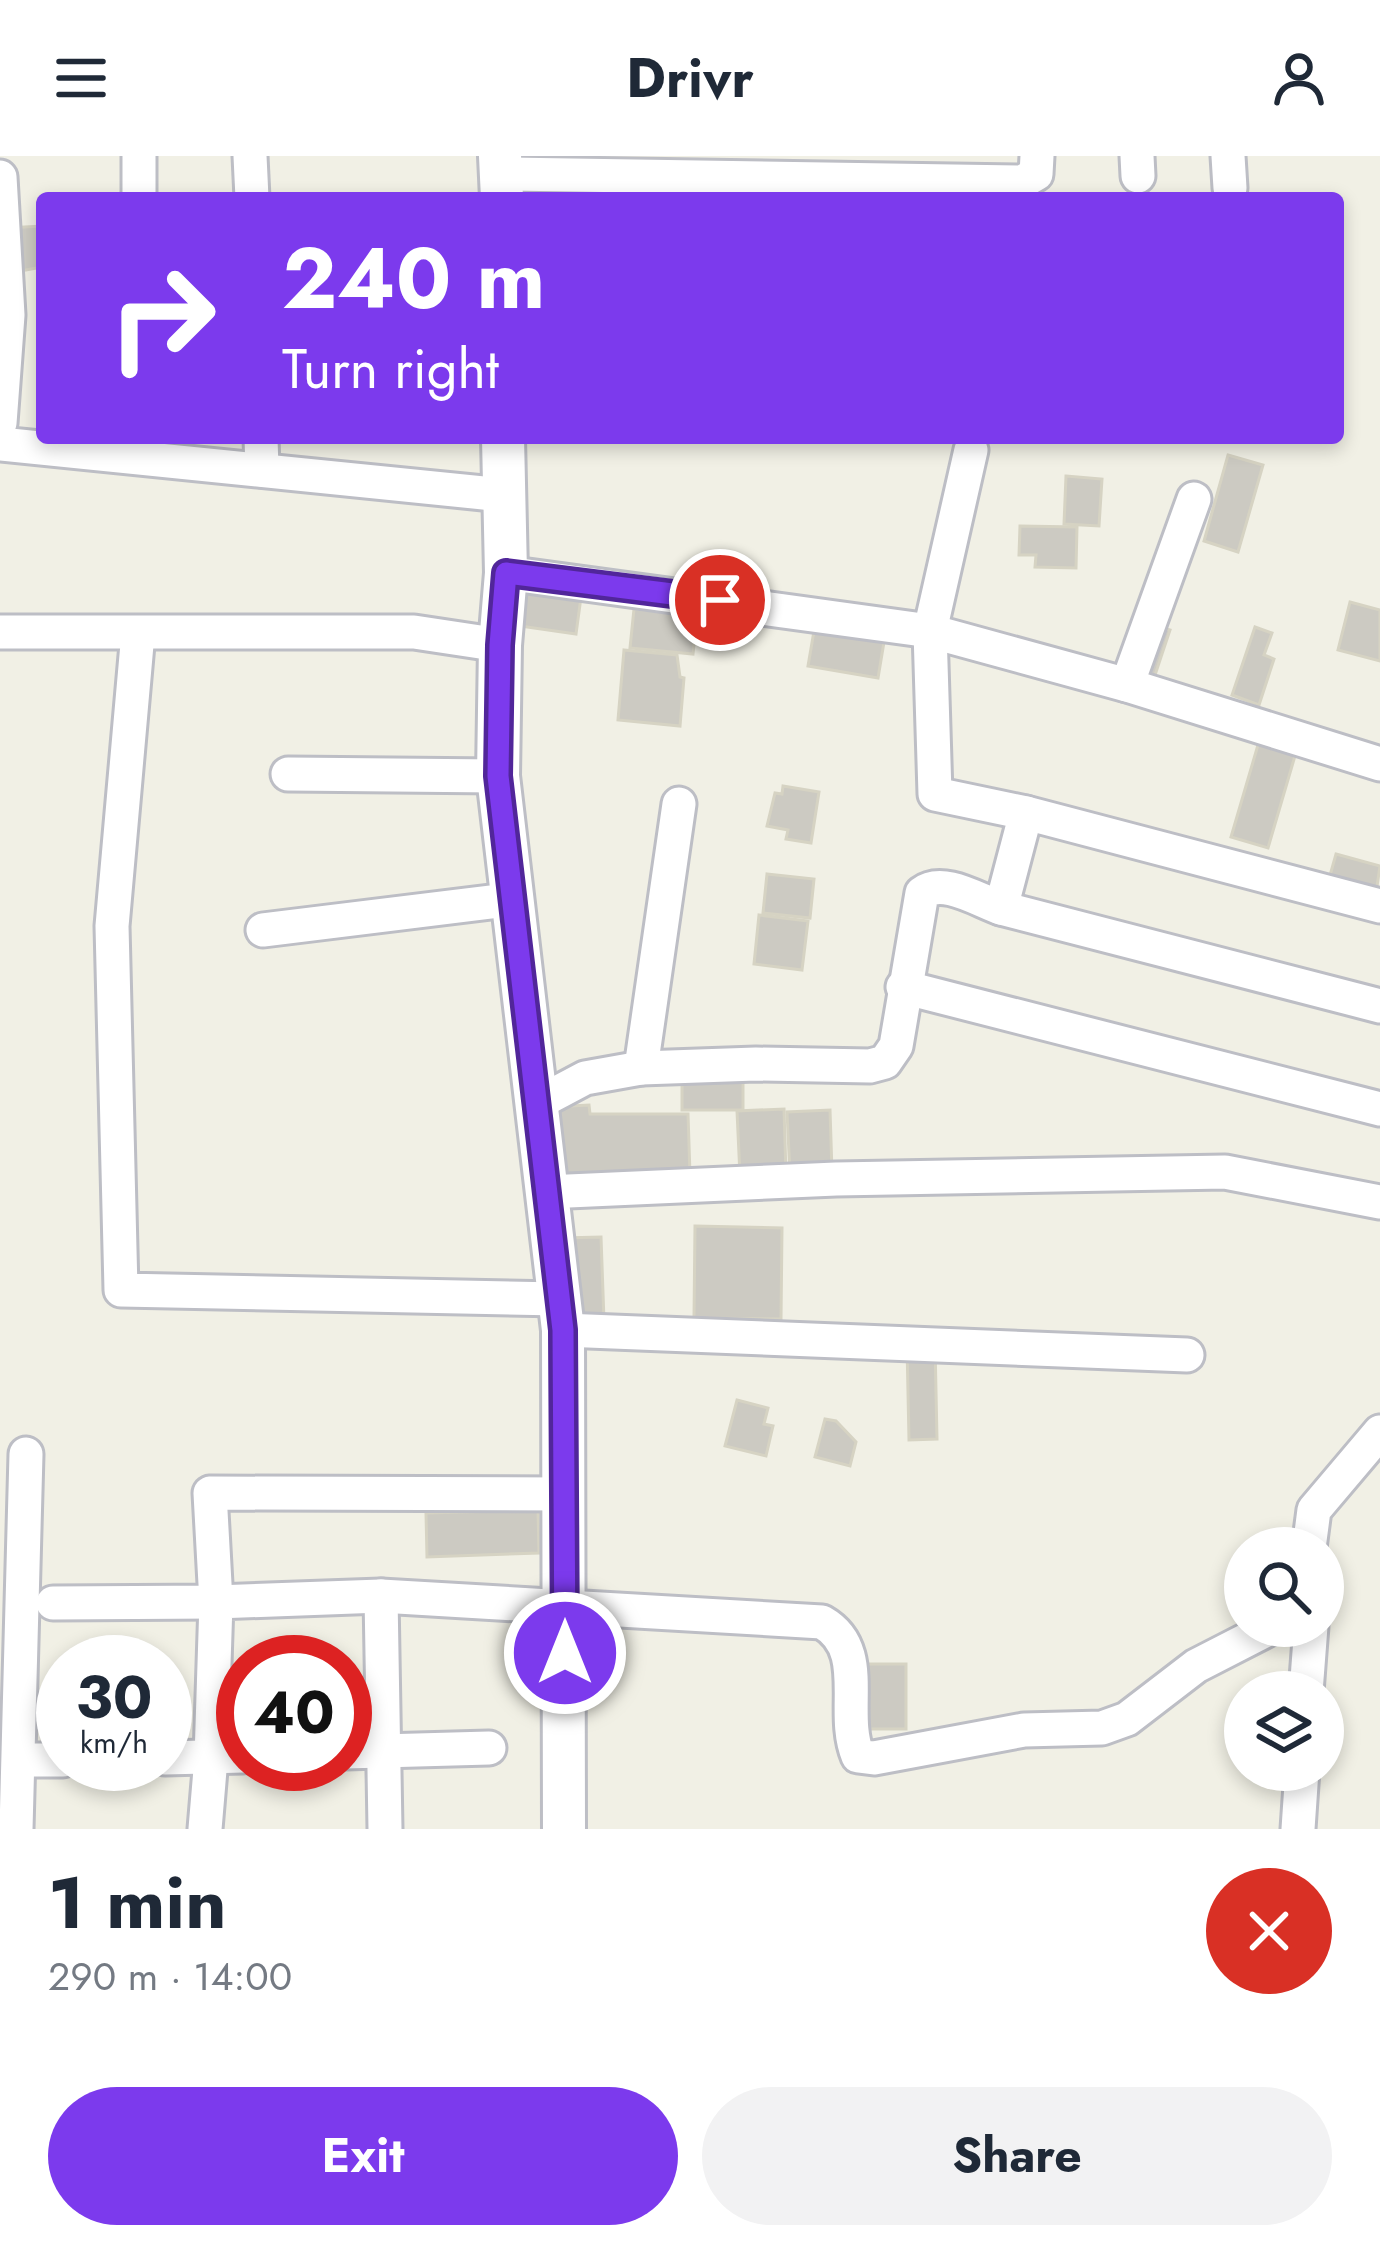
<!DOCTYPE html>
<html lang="en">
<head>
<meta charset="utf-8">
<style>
	:root { --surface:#fff; --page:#f2f2f3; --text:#1f2937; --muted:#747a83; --accent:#7c3aed }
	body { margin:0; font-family:Jost,sans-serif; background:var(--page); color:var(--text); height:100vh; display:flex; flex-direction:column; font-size:45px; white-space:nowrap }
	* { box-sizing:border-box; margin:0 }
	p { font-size:39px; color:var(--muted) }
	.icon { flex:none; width:66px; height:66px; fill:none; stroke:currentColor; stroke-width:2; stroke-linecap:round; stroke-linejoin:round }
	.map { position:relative; height:1673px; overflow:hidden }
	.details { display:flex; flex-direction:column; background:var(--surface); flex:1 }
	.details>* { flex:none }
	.hud { position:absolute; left:36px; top:36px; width:1308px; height:252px; border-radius:12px; box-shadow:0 6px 18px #0003; background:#7c3aed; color:#fff; overflow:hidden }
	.tools { position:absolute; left:1224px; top:1371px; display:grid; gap:24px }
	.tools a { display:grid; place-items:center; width:120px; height:120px; border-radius:50%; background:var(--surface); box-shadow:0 6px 18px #0003; font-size:60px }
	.speed { position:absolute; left:36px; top:1479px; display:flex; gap:24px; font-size:60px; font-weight:700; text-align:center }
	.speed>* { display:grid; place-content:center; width:156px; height:156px; border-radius:50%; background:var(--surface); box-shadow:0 6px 18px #0003; line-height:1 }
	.speed small { font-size:30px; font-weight:400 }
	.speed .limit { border:18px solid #d22; background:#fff; color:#111 }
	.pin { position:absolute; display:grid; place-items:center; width:102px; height:102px; color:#fff; margin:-51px; border:6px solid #fff; border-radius:50%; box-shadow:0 3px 12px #0007 }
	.me { position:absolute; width:132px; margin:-66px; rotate:0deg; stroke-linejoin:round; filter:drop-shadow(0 0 9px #0008) }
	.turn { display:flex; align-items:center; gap:42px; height:252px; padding:0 48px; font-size:54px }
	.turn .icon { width:156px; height:156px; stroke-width:2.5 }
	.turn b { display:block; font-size:84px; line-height:102px }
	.round { display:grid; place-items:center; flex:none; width:126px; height:126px; border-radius:63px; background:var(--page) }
	.overview { display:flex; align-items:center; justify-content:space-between; height:204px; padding:0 48px }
	h1 { font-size:72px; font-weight:700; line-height:90px }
	.cta { display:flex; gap:24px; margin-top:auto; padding:24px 48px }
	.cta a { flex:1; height:138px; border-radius:72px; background:var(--accent); color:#fff; font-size:48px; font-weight:700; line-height:138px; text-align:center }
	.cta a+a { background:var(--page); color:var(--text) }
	header { display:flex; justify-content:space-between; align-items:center; height:156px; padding:0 48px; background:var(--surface); font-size:54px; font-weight:700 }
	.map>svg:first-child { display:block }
	.building { fill:#cccac2; stroke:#d6d3c3; stroke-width:3 }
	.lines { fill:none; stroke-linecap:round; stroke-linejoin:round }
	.minor-casing { stroke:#bdbec5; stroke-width:39 }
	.tertiary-casing { stroke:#bdbec5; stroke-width:48 }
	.minor { stroke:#fff; stroke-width:33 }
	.tertiary { stroke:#fff; stroke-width:42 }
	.route-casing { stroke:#51269a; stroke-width:30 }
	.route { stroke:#7c3aed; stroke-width:21 }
</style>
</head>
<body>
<header><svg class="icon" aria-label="menu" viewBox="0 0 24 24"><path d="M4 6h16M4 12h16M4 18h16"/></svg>Drivr<svg class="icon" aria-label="person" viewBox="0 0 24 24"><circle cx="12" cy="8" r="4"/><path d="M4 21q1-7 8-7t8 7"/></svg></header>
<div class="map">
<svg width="1380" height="1673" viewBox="0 0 1380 1673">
	<rect width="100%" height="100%" fill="#f1f0e5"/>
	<g class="building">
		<path d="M42 70V111L10 117 7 72Z"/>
		<path d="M1228 299 1263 309 1238 396 1204 385Z"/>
		<path d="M1066 320 1102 323 1099 370 1064 368Z"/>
		<path d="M1020 370 1077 371 1076 412 1035 411 1036 399H1019Z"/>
		<path d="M511 432 581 441 576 478 506 468Z"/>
		<path d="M1350 446 1380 454V505L1338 494Z"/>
		<path d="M634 453 697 459 693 498 630 492Z"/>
		<path d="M1151 468 1170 474 1154 522 1135 515Z"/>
		<path d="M1255 471 1272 477 1264 499 1274 503 1259 549 1232 539Z"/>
		<path d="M814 475 884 486 878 522 808 510Z"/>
		<path d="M624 494 677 499 680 521 684 522 680 570 618 564Z"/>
		<path d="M1260 582 1297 593 1268 692 1231 681Z"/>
		<path d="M783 630 819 636 811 687 786 683 788 674 767 670 775 637 782 638Z"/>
		<path d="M1336 698 1380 710 1375 744 1327 730Z"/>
		<path d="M767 718 814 723 810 762 763 757Z"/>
		<path d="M759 759 808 765 802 814 754 808Z"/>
		<rect x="682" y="917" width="61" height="37"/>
		<path d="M589 949 590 958H688L690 1019 558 1025 552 951Z"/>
		<path d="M784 953 786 1018 740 1020 737 955Z"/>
		<path d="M830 954 832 1016 790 1018 787 956Z"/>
		<path d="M695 1070 782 1072 781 1163 694 1162Z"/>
		<path d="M601 1081 604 1165 565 1166 562 1082Z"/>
		<path d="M935 1188 937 1283 909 1284 907 1189Z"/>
		<path d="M737 1244 768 1252 764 1268 773 1270 766 1300 725 1290Z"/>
		<path d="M825 1263 836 1265 856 1286 850 1310 815 1301Z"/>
		<path d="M538 1354 539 1397 427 1401 426 1357Z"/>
		<path d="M864 1508H906V1573H865Z"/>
	</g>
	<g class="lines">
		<defs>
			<g id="minor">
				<path d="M250 0 252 42"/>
				<path d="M1137 0 1138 20"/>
				<path d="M1228 0 1230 32"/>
				<path d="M502 18 1022 26 1036 18 1037 0"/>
				<path d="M0 21 8 159 0 267"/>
				<path d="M139 42V0"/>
				<path d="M261 282 262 314"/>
				<path d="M0 288 503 339"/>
				<path d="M971 294 930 475 935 638 1026 657 1380 750"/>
				<path d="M506 417 930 475 1127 529 1380 608"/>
				<path d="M0 476H414L500 489"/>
				<path d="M138 477 112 770 121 1134 559 1143"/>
				<path d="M1127 529 1194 343"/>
				<path d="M288 618 498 620"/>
				<path d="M1001 752 1026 657"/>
				<path d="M263 774 515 743"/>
				<path d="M903 831 1380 953"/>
				<path d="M641 912 679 648"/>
				<path d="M536 948 585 922 641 912 756 908 870 910 885 906 896 890 922 737C943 721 978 744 1001 752L1380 850"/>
				<path d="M546 1036 836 1023 1225 1016 1380 1046"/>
				<path d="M563 1174 1187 1199"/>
				<path d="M1309 1392 1314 1354 1380 1276"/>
				<path d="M381 1440 385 1673"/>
				<path d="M53 1447 216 1446 210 1337 565 1338"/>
				<path d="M1306 1536 1311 1470"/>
				<path d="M345 1596 489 1592"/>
				<path d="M165 1602 243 1600"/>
				<path d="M20 1604H63"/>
				<path d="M16 1673 26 1298"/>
				<path d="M205 1673 211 1602 216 1446 381 1440 822 1466C871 1494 839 1555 858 1600L874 1602 1024 1574 1102 1572 1127 1563 1196 1510 1274 1470"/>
				<path d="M1298 1673 1302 1614"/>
			</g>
			<g id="tertiary">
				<path d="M500 0 502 42"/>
				<path d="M503 282 506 417 500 489 498 620 563 1174 564 1673"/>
			</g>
		</defs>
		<use href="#minor" class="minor-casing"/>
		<use href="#tertiary" class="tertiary-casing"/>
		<use href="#minor" class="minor"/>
		<use href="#tertiary" class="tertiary"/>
	</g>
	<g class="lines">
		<defs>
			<path id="route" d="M565 1497 563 1174 498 620 500 489 506 417 720 444"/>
		</defs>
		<use href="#route" class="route-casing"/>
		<use href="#route" class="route"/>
	</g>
</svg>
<div class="tools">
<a><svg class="icon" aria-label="search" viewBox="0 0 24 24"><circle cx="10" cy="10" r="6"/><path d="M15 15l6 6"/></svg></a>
<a><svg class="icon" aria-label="layers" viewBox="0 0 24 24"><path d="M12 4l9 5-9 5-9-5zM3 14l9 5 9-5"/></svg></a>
</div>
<div class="speed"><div>30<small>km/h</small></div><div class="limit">40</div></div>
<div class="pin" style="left:720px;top:444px;background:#d93025"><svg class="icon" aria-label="arrive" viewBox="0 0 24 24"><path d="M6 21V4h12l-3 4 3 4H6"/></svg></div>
<svg class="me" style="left:565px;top:1497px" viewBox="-20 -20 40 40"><circle r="17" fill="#7c3aed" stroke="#fff" stroke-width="3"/><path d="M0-11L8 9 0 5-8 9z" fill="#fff"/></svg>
<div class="hud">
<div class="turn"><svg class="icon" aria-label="right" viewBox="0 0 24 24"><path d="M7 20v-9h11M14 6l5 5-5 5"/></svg><div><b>240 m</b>Turn right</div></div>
</div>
</div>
<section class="details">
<div class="overview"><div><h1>1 min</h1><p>290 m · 14:00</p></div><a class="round" style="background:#d93025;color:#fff"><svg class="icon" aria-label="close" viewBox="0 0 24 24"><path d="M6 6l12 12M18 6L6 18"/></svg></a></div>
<div class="cta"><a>Exit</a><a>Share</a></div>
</section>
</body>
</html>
